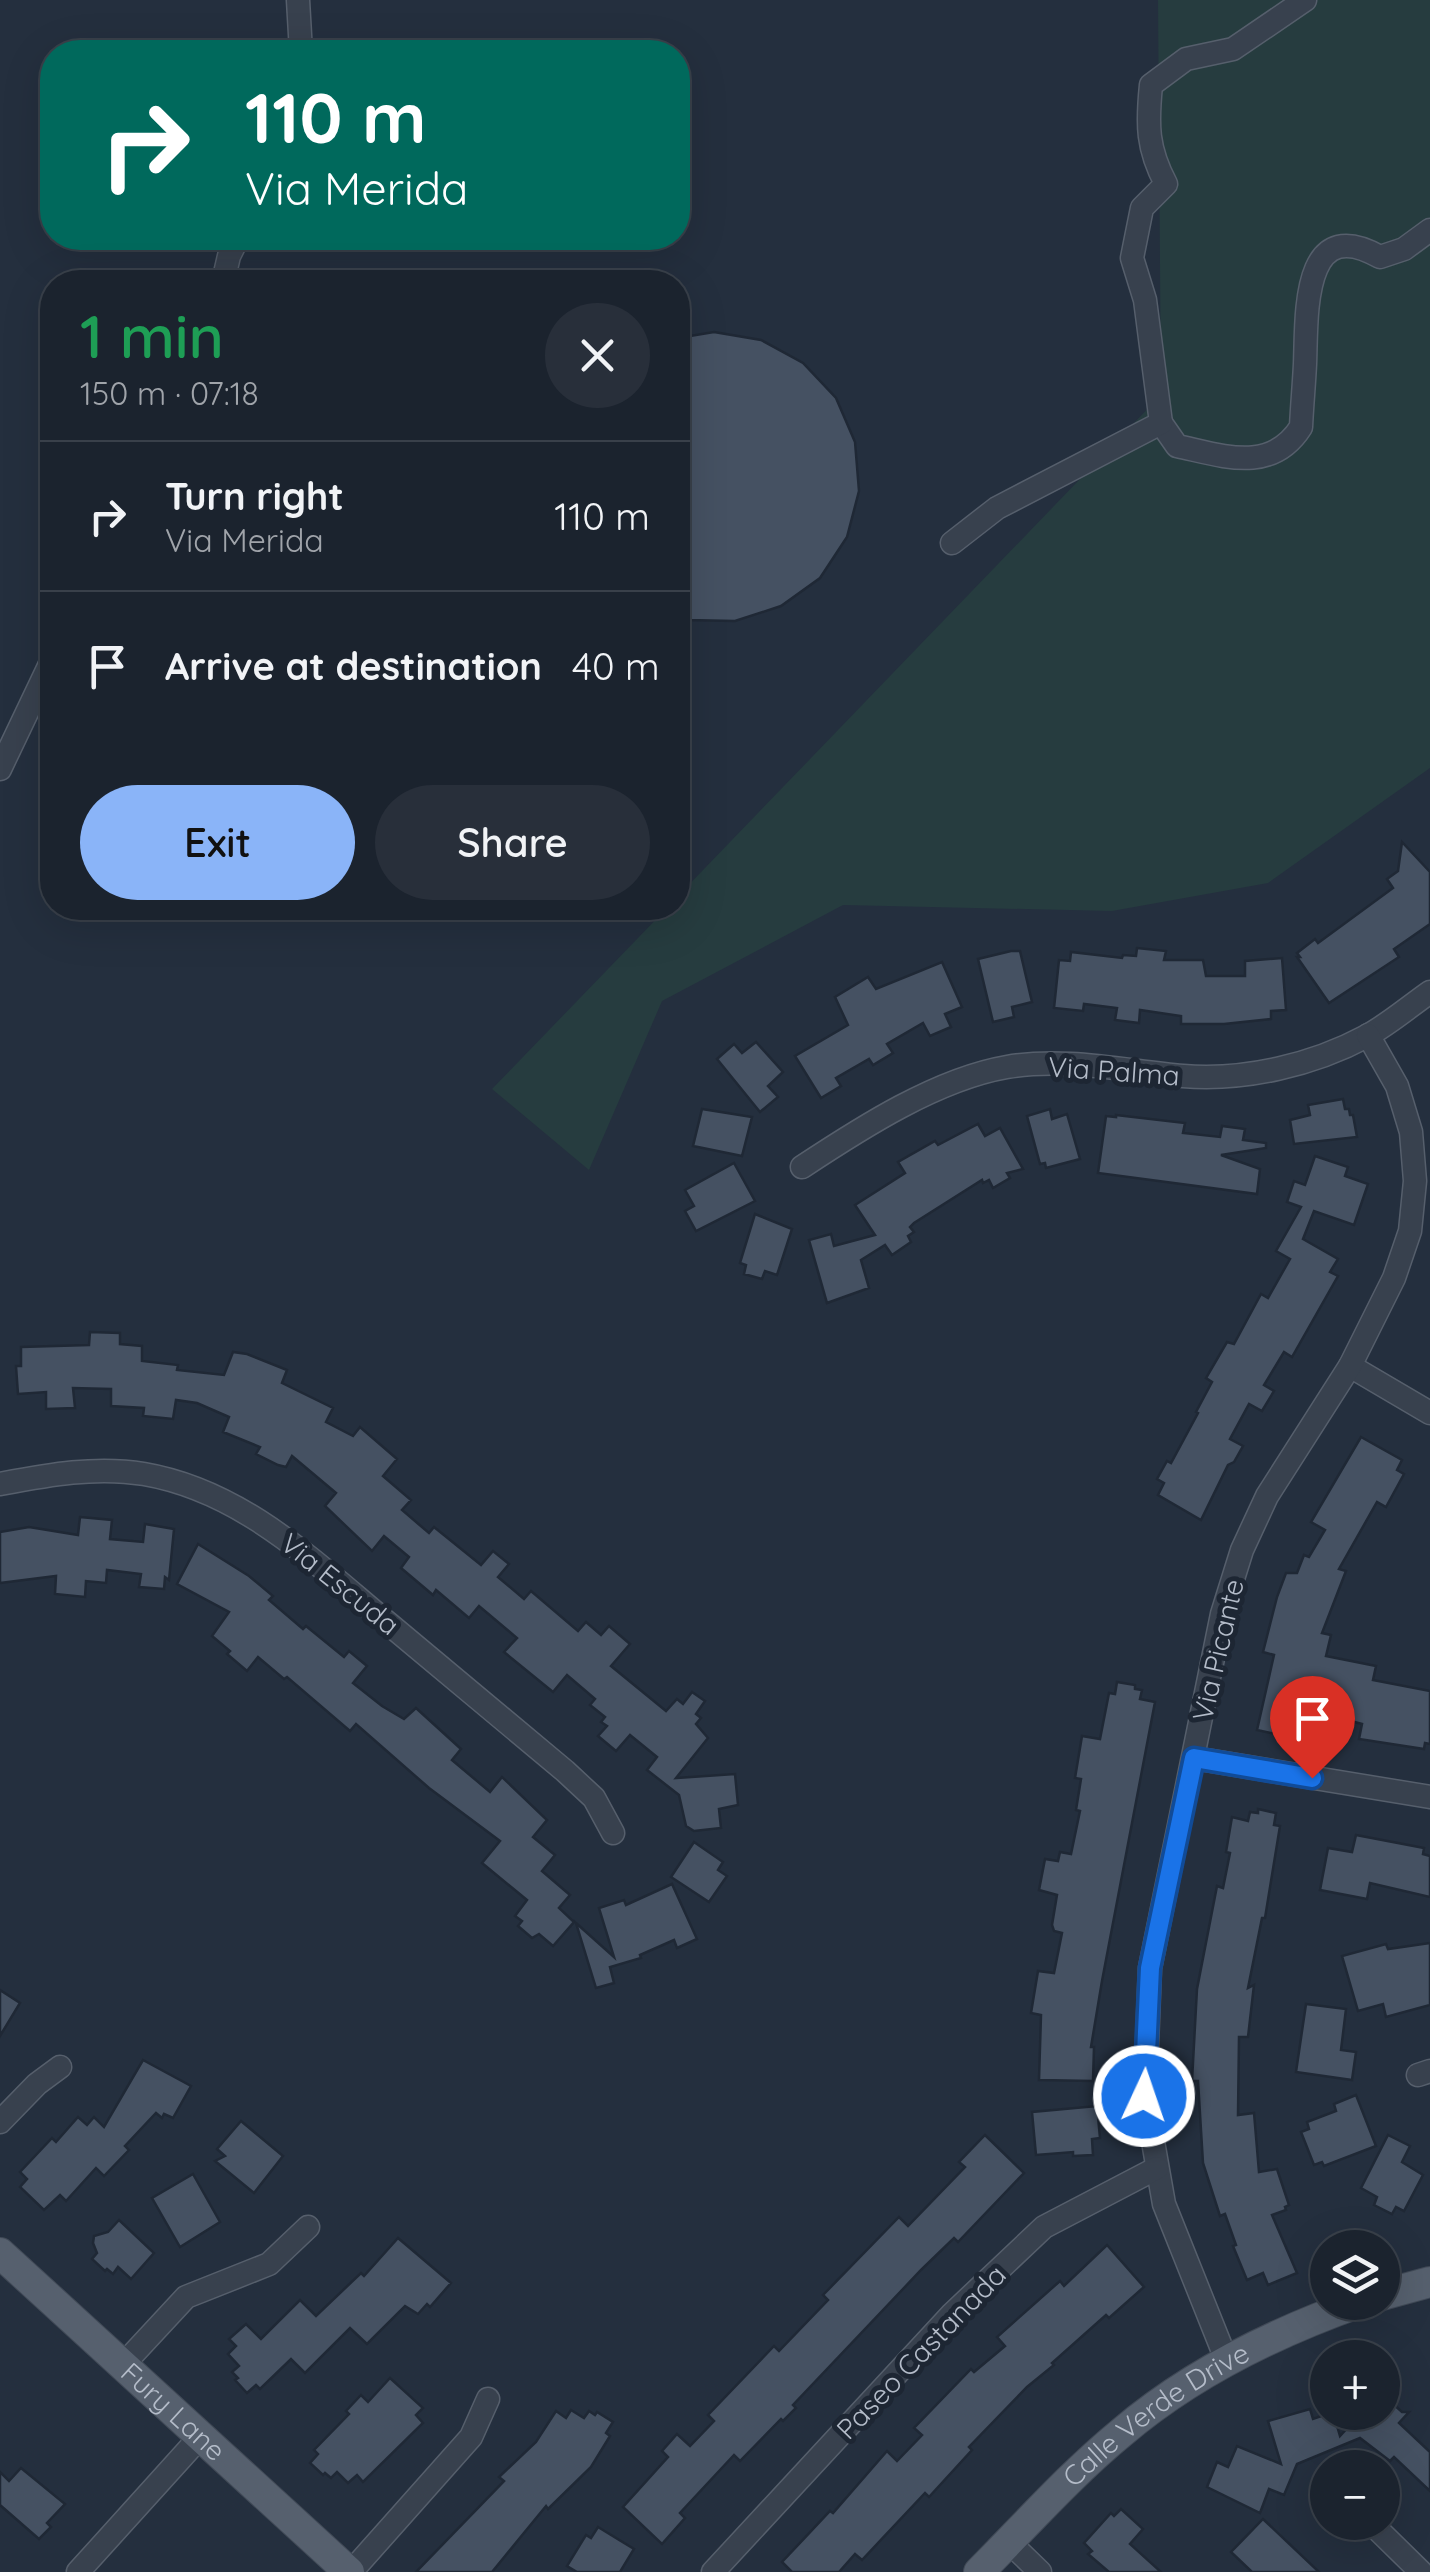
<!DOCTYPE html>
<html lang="en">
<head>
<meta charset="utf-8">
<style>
	:root { --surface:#1b232e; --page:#282f3a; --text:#f1f3f6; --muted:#a0a4aa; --line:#39404a; --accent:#8ab4f8 }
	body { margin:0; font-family:Quicksand,sans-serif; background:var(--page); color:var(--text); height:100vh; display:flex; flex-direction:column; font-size:38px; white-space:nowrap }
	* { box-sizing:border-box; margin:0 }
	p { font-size:32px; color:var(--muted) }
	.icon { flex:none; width:55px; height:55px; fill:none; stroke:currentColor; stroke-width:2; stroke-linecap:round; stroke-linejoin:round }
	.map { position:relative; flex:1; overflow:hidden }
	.drawer { position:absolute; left:40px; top:270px; width:650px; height:650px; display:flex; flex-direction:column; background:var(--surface); border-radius:40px; box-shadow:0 10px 40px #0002,0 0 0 2px var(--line) }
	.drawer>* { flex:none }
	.top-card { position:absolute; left:40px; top:40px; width:650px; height:210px; border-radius:40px; box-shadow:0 10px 40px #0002,0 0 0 2px var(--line); background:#00695c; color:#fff; overflow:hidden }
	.buttons { position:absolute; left:1310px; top:2230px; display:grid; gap:20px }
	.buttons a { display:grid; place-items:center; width:90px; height:90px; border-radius:50%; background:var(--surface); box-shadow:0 10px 40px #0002,0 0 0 2px var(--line); font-size:50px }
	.pin { position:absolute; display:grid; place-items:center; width:85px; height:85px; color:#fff; margin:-102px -42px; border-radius:50% 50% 50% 0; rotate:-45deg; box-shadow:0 0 10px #0007 }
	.pin .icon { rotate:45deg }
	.me { position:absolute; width:110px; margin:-55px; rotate:3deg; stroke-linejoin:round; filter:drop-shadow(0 0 8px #0008) }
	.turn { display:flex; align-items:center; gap:35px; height:210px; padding:0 40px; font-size:45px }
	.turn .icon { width:130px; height:130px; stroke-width:2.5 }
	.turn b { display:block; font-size:70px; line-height:85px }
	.round { display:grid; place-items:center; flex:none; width:105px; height:105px; border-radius:52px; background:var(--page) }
	.overview { display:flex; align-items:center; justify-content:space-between; height:170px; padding:0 40px }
	h1 { font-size:60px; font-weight:600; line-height:75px; color:#1e9e55 }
	.button { display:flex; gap:20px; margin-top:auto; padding:20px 40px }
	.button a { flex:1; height:115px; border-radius:60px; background:var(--accent); color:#111; font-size:40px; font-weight:600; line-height:115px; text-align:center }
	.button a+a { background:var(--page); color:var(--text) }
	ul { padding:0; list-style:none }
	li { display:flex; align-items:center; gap:30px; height:150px; padding:0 40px; border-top:2px solid var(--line) }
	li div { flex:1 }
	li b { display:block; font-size:38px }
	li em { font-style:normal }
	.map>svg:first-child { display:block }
	.green { fill:#263c3f }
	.building { fill:#455162; stroke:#1f2835; stroke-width:2.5 }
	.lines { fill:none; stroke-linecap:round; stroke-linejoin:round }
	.minor-casing { stroke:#565f6c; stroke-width:25 }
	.major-casing { stroke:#414a57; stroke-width:32 }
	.minor { stroke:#38414e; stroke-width:22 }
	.major { stroke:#56606e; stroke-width:30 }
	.route-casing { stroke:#114b97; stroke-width:25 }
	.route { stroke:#1a73e8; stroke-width:18 }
	.labels { text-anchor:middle; stroke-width:10; stroke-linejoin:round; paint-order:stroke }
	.street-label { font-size:28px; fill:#b4bcc9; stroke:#1d2633 }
</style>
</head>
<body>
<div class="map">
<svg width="1430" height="2572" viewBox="0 0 1430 2572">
	<rect width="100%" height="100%" fill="#242f3e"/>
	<path class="green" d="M1158 0H1430V768L1268 883 1112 911 843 905 662 1001 589 1170 492 1089 667 908H678V896L1161 395Z"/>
	<g class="building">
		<path d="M714 332 761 340 803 363 836 398 855 442 859 491 847 537 820 578 781 606 735 621 687 620 678 617V338Z"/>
		<path d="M1402 842 1430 872V924L1394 949 1399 957 1329 1003 1297 957H1300L1297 953 1315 939 1318 943 1393 888 1387 879 1398 871Z"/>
		<path d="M1137 948 1166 951 1164 960H1203L1206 976H1245V961L1282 958 1286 1010 1271 1011V1019L1224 1024H1181V1016L1140 1010 1139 1023 1115 1020 1117 1008 1084 1004 1083 1011 1054 1008 1059 960 1070 961 1071 952 1122 958 1123 955 1136 956Z"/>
		<path d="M1011 951H1020L1032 1002 1012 1007 1014 1017 993 1022 978 959Z"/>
		<path d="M942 962 962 1007 945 1014 951 1027 930 1036 923 1023 887 1044 893 1053 873 1065 869 1059 836 1078 841 1086 821 1098 795 1056 848 1025 835 997 868 977 876 989Z"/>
		<path d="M756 1042 783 1072 768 1086 778 1097 760 1112 717 1059 734 1044 742 1053Z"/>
		<path d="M1343 1099 1345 1109H1349L1350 1115H1353L1357 1137 1294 1144 1290 1120 1310 1115 1308 1105Z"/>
		<path d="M702 1109 752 1117 742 1156 693 1146Z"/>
		<path d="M1050 1109 1052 1119 1067 1114 1080 1159 1046 1168 1045 1163 1040 1164 1027 1116Z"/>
		<path d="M1116 1115 1185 1123 1183 1133 1220 1137 1222 1126 1245 1129 1243 1140 1266 1143V1148L1221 1155 1260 1169 1257 1194 1098 1173 1106 1116 1116 1117Z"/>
		<path d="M978 1124 985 1136 1000 1128 1023 1169 1007 1173 1010 1178 993 1188 989 1180 983 1183 982 1180 914 1223 910 1227 914 1232 908 1236 911 1242 892 1255 885 1245 861 1260 869 1288 827 1303 809 1240 831 1234 834 1246 875 1235 855 1205 905 1173 898 1162 935 1141 938 1145Z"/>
		<path d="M1315 1156 1348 1167 1345 1176 1368 1184 1354 1225 1314 1211 1303 1239 1338 1259 1330 1272 1338 1276 1292 1357 1284 1352 1264 1385 1274 1391 1262 1411 1249 1404 1230 1439 1243 1446 1234 1462 1228 1465 1201 1520 1158 1495 1164 1483 1157 1479 1167 1461 1171 1463 1198 1413 1196 1412 1212 1382 1206 1378 1227 1342 1234 1344 1261 1294 1268 1298 1290 1259 1276 1251 1301 1207 1287 1202 1294 1181 1305 1185Z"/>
		<path d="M734 1163 755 1201 696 1231 685 1211 694 1206 685 1190Z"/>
		<path d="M755 1214 792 1229 777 1275 765 1271 762 1279 744 1274 746 1265 740 1263Z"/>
		<path d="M90 1332 120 1333V1344L142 1346V1361L178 1365 177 1370 224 1375 233 1352 247 1354 287 1370 282 1383 333 1408 326 1422 353 1436 360 1427 397 1459 383 1476 411 1500 402 1510 429 1533 434 1527 481 1565 493 1551 509 1564 498 1577 524 1599 531 1591 578 1631 586 1622 601 1635 609 1626 630 1644 611 1666 666 1711 677 1699 683 1704 692 1692 705 1701 696 1714 701 1718 696 1724 708 1738 676 1778 735 1774 738 1805 719 1809 721 1828 694 1831 686 1826 679 1795 647 1770 657 1757 630 1735 616 1751 598 1736 607 1726 601 1722 605 1717 590 1705 595 1699 567 1675 553 1692 504 1652 517 1638 479 1606 469 1618 436 1590 433 1595 401 1568 409 1557 384 1536 372 1551 325 1506 336 1493 292 1456 286 1467 278 1465 256 1454 260 1447 223 1432 229 1417 197 1403 176 1400 173 1419 143 1416 144 1408 111 1406V1389L73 1388 75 1408 46 1409V1392L18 1394 16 1366H21V1347L89 1345Z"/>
		<path d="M1361 1437 1402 1460 1397 1470 1404 1474 1386 1507 1377 1502 1339 1569 1346 1571 1322 1633 1331 1635 1326 1656 1376 1666 1373 1680 1430 1691V1744L1425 1743 1424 1749 1359 1739 1362 1724 1309 1710 1306 1729 1297 1727 1295 1738 1257 1730 1274 1655 1263 1652 1277 1597 1286 1573H1297L1304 1555 1309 1557 1325 1530 1311 1522Z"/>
		<path d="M80 1517 112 1520 110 1539 143 1542 145 1524 174 1529 169 1580 165 1577 164 1589 139 1587 141 1574 107 1570 106 1583 86 1581 85 1597 55 1594 56 1576 0 1583V1532L29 1527 78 1535Z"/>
		<path d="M198 1544 249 1576 273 1596 269 1600 303 1629 306 1626 344 1657 349 1651 367 1666 353 1683 382 1706 404 1719 416 1708 461 1749 452 1760 490 1792 502 1777 547 1820 533 1837 555 1855 542 1871 570 1895 559 1908 574 1922 553 1946 539 1934 532 1938 518 1926 522 1921 515 1916 527 1900 482 1863 500 1841 429 1788 356 1724 350 1731 287 1677 284 1679 258 1657 247 1671 227 1654 230 1651 212 1636 229 1612 177 1584Z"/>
		<path d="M1117 1682 1135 1685V1689L1142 1690 1140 1699 1155 1702 1102 1981 1091 2047H1094L1093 2081 1039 2080 1041 2015 1031 2013 1038 1971 1054 1973 1062 1933 1054 1931 1052 1925 1057 1895 1039 1890 1045 1859 1058 1861 1060 1852 1071 1854 1080 1811 1076 1810 1081 1779 1075 1778 1082 1736 1100 1739 1109 1693 1115 1694Z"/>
		<path d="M1258 1809 1276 1813 1274 1825 1280 1826 1265 1918H1262L1248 1988 1254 1985 1248 2037H1239L1238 2115 1254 2113 1259 2172 1277 2169 1289 2205 1285 2207 1286 2210 1272 2215 1297 2273 1268 2285 1263 2273 1247 2280 1233 2246 1236 2245 1225 2214 1220 2216 1203 2163 1198 2081H1192L1197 1989 1217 1886 1223 1888 1230 1853 1226 1852 1232 1817 1248 1821 1250 1812 1258 1813Z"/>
		<path d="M1356 1835 1424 1848 1423 1854 1430 1856V1897L1370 1883 1367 1899 1320 1890 1328 1848 1352 1852Z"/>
		<path d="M694 1842 723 1862 718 1870 727 1876 709 1902 671 1877Z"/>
		<path d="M672 1884 697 1939 677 1948 674 1940 640 1955 641 1958 610 1967 614 1983 596 1988 576 1923 614 1957 599 1908 624 1900 626 1905Z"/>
		<path d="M1430 1943V2005L1386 2017 1383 2004 1358 2011 1342 1956 1386 1944 1388 1949Z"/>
		<path d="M0 1990 20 2003 0 2036Z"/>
		<path d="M1306 2004 1346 2009 1341 2050 1356 2052 1352 2080 1296 2072Z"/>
		<path d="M143 2060 191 2086 173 2118 164 2114 162 2118 156 2113 125 2146 129 2150 104 2176 96 2168 66 2201 60 2195 44 2210 20 2187 27 2179 20 2172 52 2138 56 2142 78 2117 87 2125 94 2117 104 2127Z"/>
		<path d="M1356 2095 1376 2146 1324 2166 1322 2162 1314 2165 1301 2132 1309 2129 1307 2122 1336 2111 1334 2104Z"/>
		<path d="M1097 2106 1100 2138 1092 2139 1093 2155 1073 2156V2152L1036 2155 1032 2112Z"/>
		<path d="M241 2121 283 2156 254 2193 215 2161 225 2156 217 2149Z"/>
		<path d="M985 2135 1024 2173 958 2242 954 2238 921 2270 793 2405 796 2408 783 2421 781 2419 740 2461 734 2455 680 2513 685 2518 662 2544 623 2507 668 2457 662 2451 677 2434 690 2446 714 2421 708 2415 774 2346 779 2351 828 2300 823 2295 899 2217 908 2226 965 2167 959 2162Z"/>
		<path d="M1388 2135 1410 2146 1402 2162 1423 2175 1404 2211 1396 2207 1392 2214 1374 2205 1377 2197 1361 2188Z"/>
		<path d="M193 2174 220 2222 180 2247 152 2198Z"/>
		<path d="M119 2220 154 2253 131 2279 118 2267 113 2274 107 2269 105 2271 92 2259 97 2253 93 2243 94 2236 108 2232Z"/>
		<path d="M398 2238 451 2283 430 2307 427 2304 418 2314 405 2306 367 2344 350 2328 305 2373 291 2359 260 2389 256 2385 247 2393 235 2380 238 2378 232 2372 239 2366 228 2354 236 2346 229 2339 246 2324 261 2339 300 2300 316 2316 361 2273 364 2276Z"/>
		<path d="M1107 2245 1144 2287 1109 2318 1106 2315 1052 2363 1054 2365 1027 2387 969 2447 972 2450 929 2497 925 2493 862 2560 855 2554 839 2572H792L782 2562 830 2511 833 2513 887 2451 897 2461 922 2435 914 2428 971 2369 974 2372 1005 2346 997 2337 1060 2281 1064 2286Z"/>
		<path d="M390 2378 423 2408 416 2415 423 2423 363 2482 357 2475 348 2483 337 2472 331 2478 325 2473 323 2475 310 2463 318 2454 314 2450 349 2414 346 2411 361 2395 368 2402Z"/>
		<path d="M1382 2394 1402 2412H1409L1399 2423 1430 2452V2491L1394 2457 1390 2461 1360 2438 1297 2464 1284 2495 1269 2489 1260 2513 1207 2487 1217 2462 1228 2467 1237 2446 1281 2464 1268 2421 1310 2409 1313 2419 1333 2412 1340 2436 1362 2412H1382Z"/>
		<path d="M571 2410 584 2418 589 2411 595 2415 597 2412 613 2422 606 2433 610 2436 591 2467 548 2509 546 2506 492 2572H416L504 2481 499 2477 536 2442 556 2411 566 2418Z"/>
		<path d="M21 2468 65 2504 47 2523 51 2527 39 2539 0 2505V2472L9 2481Z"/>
		<path d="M1121 2509 1143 2529 1130 2544 1161 2572H1109L1088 2554 1092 2551 1084 2543 1111 2513 1114 2516Z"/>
		<path d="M1263 2519 1319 2572H1252L1231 2552Z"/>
		<path d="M598 2527 634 2549 620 2572H577L567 2566 586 2535 591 2538Z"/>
	</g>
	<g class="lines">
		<defs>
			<g id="minor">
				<path d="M298 0 301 52"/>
				<path d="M223 282 229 256 238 238"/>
				<path d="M1161 423 1177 446C1224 456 1271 474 1301 427 1302 405 1304 385 1305 364 1307 316 1301 212 1380 257L1404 249 1430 230"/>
				<path d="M952 543 997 508 1161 423 1145 300 1132 258 1142 208 1166 184C1147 148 1147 125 1151 85L1186 59 1233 49 1305 0"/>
				<path d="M0 769 52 660"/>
				<path d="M802 1167C861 1128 937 1079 1007 1067 1065 1057 1125 1071 1183 1076 1245 1081 1313 1065 1367 1036 1389 1024 1410 1006 1430 992"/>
				<path d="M1350 1366 1430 1413"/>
				<path d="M0 1484C48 1475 95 1466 144 1474 243 1491 314 1562 389 1624 447 1673 506 1722 565 1771L594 1798 613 1833"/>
				<path d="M1194 1758 1430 1797"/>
				<path d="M1418 2075 1430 2071"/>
				<path d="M0 2122 37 2084 60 2067"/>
				<path d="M1226 2359 1164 2204 1145 2096 1150 1968 1222 1614 1242 1550 1267 1496 1350 1366 1394 1278 1410 1231 1415 1181 1411 1132 1397 1086 1368 1035"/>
				<path d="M121 2367 186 2297 269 2264 308 2227"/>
				<path d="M1370 2522 1421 2572"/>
				<path d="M1009 2542 1040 2572"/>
				<path d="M78 2572 200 2437"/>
				<path d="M351 2572 471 2437 488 2399"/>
				<path d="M713 2572 952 2314 1044 2227 1157 2168"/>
			</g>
			<g id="major">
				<path id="s1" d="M0 2253 349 2572"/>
				<path d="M1382 2295 1430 2282"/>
				<path id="s2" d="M979 2572C1026 2525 1070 2475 1121 2433 1190 2374 1276 2332 1361 2302"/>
			</g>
		</defs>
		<use href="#minor" class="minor-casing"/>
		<use href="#major" class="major-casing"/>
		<use href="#minor" class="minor"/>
		<use href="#major" class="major"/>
	</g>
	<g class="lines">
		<defs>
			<path id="route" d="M1144 2096 1150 1968 1194 1758 1312 1778"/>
		</defs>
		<use href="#route" class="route-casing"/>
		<use href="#route" class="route"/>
	</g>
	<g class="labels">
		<g class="street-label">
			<text transform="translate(1114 1071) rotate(4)" y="10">Via Palma</text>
			<text transform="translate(340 1584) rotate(39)" y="10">Via Escuda</text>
			<text transform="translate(1218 1650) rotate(-77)" y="10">Via Picante</text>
			<text transform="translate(921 2352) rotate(-46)" y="10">Paseo Castanada</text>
			<text dy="10" stroke="none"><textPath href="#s1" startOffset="235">Fury Lane</textPath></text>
			<text dy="10" stroke="none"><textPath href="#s2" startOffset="238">Calle Verde Drive</textPath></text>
		</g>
	</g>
</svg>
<div class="buttons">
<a><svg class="icon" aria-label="layers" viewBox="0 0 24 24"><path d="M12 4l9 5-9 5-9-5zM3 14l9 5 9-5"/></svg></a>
<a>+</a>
<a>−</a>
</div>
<div class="pin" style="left:1312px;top:1778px;background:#d93025"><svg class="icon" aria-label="arrive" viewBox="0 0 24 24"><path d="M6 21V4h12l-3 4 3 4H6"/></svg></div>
<svg class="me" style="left:1144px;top:2096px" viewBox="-20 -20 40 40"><circle r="17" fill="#1a73e8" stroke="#fff" stroke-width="3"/><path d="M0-11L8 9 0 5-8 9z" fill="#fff"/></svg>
<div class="top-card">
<div class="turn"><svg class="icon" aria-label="right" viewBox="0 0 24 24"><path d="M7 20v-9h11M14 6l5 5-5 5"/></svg><div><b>110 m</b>Via Merida</div></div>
</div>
<section class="drawer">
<div class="overview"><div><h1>1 min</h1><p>150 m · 07:18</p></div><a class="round"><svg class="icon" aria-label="close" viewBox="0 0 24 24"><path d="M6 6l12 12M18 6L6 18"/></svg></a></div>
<ul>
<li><svg class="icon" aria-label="right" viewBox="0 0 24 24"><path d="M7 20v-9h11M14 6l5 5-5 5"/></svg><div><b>Turn right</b><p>Via Merida</p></div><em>110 m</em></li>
<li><svg class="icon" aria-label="arrive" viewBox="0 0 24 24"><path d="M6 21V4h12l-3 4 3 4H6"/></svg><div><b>Arrive at destination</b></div><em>40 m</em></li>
</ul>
<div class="button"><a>Exit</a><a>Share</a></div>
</section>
</div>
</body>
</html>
